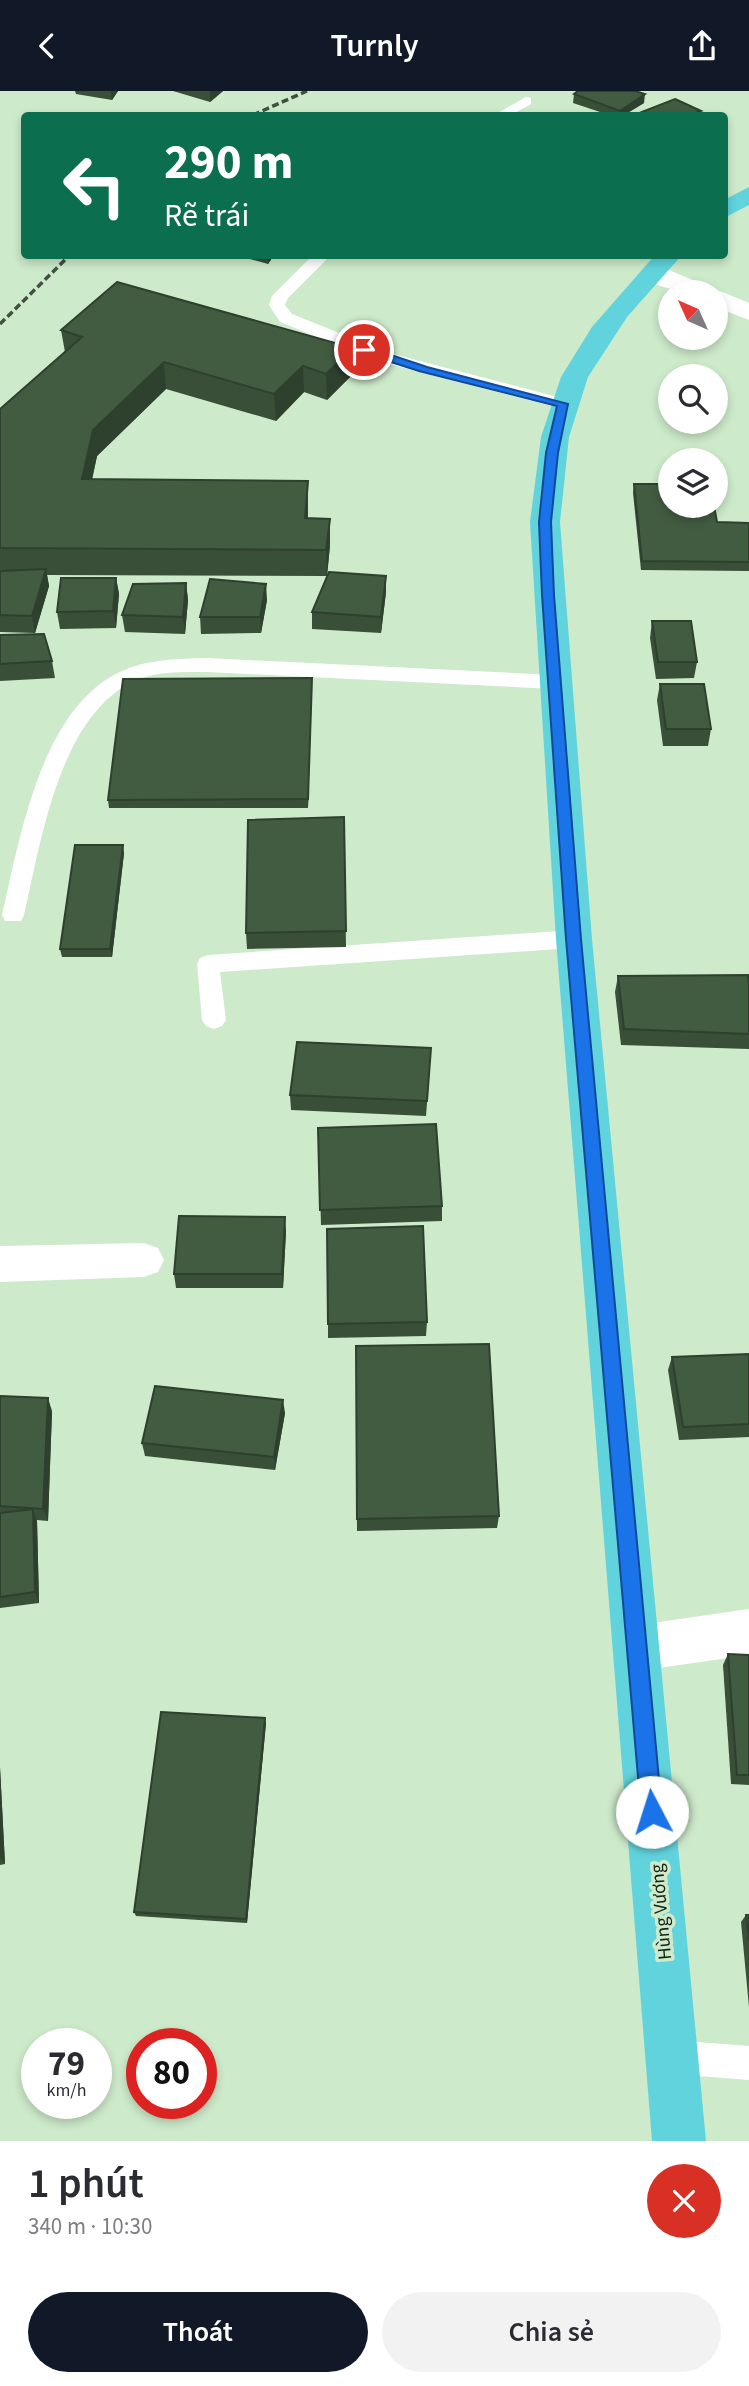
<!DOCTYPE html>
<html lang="vi">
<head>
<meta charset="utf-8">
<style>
	:root { --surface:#fff; --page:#f2f2f3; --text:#2b2b33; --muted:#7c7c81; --accent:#111827 }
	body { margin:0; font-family:"Source Sans 3",sans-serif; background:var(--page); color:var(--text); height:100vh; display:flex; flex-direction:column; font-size:26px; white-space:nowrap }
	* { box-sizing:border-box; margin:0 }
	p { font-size:23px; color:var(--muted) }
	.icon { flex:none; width:38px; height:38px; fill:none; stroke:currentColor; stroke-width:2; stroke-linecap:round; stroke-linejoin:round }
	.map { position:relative; height:2050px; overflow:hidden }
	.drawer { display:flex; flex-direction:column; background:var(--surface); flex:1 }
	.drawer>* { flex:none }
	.guide { position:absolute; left:21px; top:21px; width:707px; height:147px; border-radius:7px; box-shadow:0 4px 10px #0003; background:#0b6e4f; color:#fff; overflow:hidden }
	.needle { width:46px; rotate:315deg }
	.controls { position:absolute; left:658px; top:189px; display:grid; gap:14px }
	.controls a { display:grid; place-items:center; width:70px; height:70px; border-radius:50%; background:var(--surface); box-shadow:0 4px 10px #0003; font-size:35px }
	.speed { position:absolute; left:21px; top:1937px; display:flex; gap:14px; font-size:35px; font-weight:700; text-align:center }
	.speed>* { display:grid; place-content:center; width:91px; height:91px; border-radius:50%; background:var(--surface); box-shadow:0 4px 10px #0003; line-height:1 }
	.speed small { font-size:18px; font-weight:400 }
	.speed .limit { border:10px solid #d22; background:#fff; color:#111 }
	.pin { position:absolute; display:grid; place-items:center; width:60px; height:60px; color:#fff; margin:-30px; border:4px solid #fff; border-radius:50%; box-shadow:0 2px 7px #0007 }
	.me { position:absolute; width:77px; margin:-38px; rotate:355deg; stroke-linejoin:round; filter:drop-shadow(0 0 5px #0008) }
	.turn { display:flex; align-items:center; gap:24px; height:147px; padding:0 28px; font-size:32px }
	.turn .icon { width:91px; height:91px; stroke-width:2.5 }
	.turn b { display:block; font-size:49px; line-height:60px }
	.round { display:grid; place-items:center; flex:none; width:74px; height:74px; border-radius:37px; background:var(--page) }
	.head { display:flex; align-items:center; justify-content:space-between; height:119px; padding:0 28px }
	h1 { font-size:42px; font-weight:600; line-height:52px }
	.primary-button { display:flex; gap:14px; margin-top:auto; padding:14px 28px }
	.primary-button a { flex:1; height:80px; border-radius:42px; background:var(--accent); color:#fff; font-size:28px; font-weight:600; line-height:80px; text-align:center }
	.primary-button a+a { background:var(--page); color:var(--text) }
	header { display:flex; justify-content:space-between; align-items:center; height:91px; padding:0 28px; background:var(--accent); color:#fff; font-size:32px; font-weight:600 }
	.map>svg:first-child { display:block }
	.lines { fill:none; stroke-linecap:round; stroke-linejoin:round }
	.lane { fill:#fff; fill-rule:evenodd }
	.street { fill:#fff; fill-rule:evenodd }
	.highway { fill:#61d3dd; fill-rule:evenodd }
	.rail { stroke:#415040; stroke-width:3.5; stroke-dasharray:7 3.5; stroke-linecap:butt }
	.wall { fill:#394f38 }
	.shaded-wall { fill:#2e402e }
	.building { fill:#425c41; stroke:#2e402e; stroke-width:2 }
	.route { fill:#1a73e8; stroke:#114b97; stroke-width:2 }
	.labels { text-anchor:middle; stroke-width:7; stroke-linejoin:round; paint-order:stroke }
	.street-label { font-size:19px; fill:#162116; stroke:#cdeaca }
</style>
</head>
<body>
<header><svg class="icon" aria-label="back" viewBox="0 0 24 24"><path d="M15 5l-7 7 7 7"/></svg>Turnly<svg class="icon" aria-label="share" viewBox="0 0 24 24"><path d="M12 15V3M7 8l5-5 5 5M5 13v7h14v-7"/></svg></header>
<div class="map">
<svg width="749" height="2050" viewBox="0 0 749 2050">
	<rect width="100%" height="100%" fill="#cdeaca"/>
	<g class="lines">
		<g class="lane">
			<path d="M526 6 531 7V13L511 24H494Z"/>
			<path d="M313 164H331L288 207 285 214 292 223 389 262 569 309 572 313 563 318 377 270 280 231 269 214 272 205Z"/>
			<path d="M207 567 554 584 564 591 554 598 207 581C186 581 162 580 142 587 60 616 41 751 24 824L21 830H5L2 824C20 747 41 616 122 580 148 568 178 568 207 567Z"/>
			<path d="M574 839 582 842 585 848 582 854 574 857 220 881 226 929 222 935 214 938 206 935 202 929 197 873 200 867 208 864Z"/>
			<path d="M672 1949 749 1955V1989L672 1983 660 1978 655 1966 660 1954Z"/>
		</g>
		<g class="street">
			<path d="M654 173 749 212V229L716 216V201C693 201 656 202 641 181L645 176Z"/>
			<path d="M144 1152 158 1157 164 1169 158 1181 144 1186 0 1191V1155Z"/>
			<path d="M749 1518V1564L638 1580 621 1573 615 1557 621 1541 638 1534Z"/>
		</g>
		<g class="highway">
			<path d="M749 96V114L724 127V109Z"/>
			<path d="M655 164H682L627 226 588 286 569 346 560 431 592 848 706 2050H652L556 848 530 431 541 346 561 286 592 236Z"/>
		</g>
		<g class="rail">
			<path d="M253 24 307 0"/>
			<path d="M0 233 70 164"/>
		</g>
	</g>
	<g class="wall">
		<path d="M75 0H118L112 9 76 3Z"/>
		<path d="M173 0H223L210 11Z"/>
		<path d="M574 3 644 12 624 24H609L573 12Z"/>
		<path d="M236 164H274L268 173Z"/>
		<path d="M61 239 353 283 327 309 304 301 276 330 166 298 97 365 92 389 308 417V427L330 428V454L327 485 47 484 49 495 35 542 0 541V318L65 261Z"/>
		<path d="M634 393 717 431 749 432V480L641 479 633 402Z"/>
		<path d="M386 485V501L381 542 312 538V521Z"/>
		<path d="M116 487 119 503 116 537 60 538 57 521Z"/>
		<path d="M186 492 188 509 185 543 125 541 122 524Z"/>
		<path d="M267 509 261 542 201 543 200 526Z"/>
		<path d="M652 530 697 571 694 587 656 588 650 547Z"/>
		<path d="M0 544 52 570 55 587 0 590Z"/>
		<path d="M660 593 711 638 708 655H663L657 609Z"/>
		<path d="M312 596 308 717H109L108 709Z"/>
		<path d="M344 726 346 856 247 858 246 842Z"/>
		<path d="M124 762 112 866H62L60 858Z"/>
		<path d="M618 885 749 895V958L621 954 615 901Z"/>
		<path d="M430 973 426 1025 291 1019 290 1004Z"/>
		<path d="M318 1037 442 1115V1130L321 1134Z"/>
		<path d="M286 1140 283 1197H176L174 1183Z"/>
		<path d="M427 1231 426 1245 328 1247V1233Z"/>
		<path d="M356 1255 499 1425 497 1437 357 1440Z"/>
		<path d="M749 1263V1346L679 1349 668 1279 672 1266Z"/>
		<path d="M0 1305 52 1320 48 1430 37 1429 39 1512 0 1517Z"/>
		<path d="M285 1322 275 1379 145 1365 142 1352Z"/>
		<path d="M728 1563 749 1564V1694L731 1693 723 1574Z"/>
		<path d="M266 1632 247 1832 136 1825 134 1821Z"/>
		<path d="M0 1676 5 1773 0 1774Z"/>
		<path d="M746 1824H749V1916L741 1831Z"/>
	</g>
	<g class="shaded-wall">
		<path d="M111 0H118L112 9Z"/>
		<path d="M210 0H223L210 11Z"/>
		<path d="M645 3 644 12 624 24H619L620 20Z"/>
		<path d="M701 20 700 24H690Z"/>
		<path d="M268 164H274L268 173Z"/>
		<path d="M353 257V283L327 309 326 283Z"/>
		<path d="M164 271 166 298 97 365 86 415 82 388 93 339Z"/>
		<path d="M303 275 304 301 276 330 274 303Z"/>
		<path d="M308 390V417L306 454 305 427Z"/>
		<path d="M330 428V454L327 485 326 459Z"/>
		<path d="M46 478 49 495 35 542 32 525Z"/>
		<path d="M386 485V501L381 542V526Z"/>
		<path d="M116 487 119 503 116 537 113 520Z"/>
		<path d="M186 492 188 509 185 543 183 526Z"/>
		<path d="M266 493 267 509 261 542 260 526Z"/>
		<path d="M312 587V596L308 717V708Z"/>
		<path d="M123 754 124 762 112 866 110 858Z"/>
		<path d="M285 1126 286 1140 283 1197 282 1183Z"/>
		<path d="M48 1307 52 1320 48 1430 43 1418Z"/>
		<path d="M283 1309 285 1322 275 1379 274 1366Z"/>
		<path d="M33 1418 37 1430 39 1512 35 1501Z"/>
		<path d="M265 1627 266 1632 247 1832 246 1828Z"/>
		<path d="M0 1676V1677L5 1773 0 1766Z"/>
	</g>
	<g class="building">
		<path d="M578 0H635L645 3 620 20 574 3Z"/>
		<path d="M675 8 701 20 690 24H643L639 22Z"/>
		<path d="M117 191 353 257 326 283 303 275 274 303 164 271 93 339 82 388 308 390 305 427 330 428 326 459 0 457V318L82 246 61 239Z"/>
		<path d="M634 393H670V415H714L717 431 749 432V471L642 470Z"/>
		<path d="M46 478 32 525 0 524V480Z"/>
		<path d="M329 481 386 485 381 526 312 521Z"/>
		<path d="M61 487H116L113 520 57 521Z"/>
		<path d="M210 488 266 493 260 526H200Z"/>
		<path d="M186 492 183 526 122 524 133 493Z"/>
		<path d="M652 530H691L697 571H658Z"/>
		<path d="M44 543 52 570 0 573V544Z"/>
		<path d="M312 587 308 708 108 709 123 588Z"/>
		<path d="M660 593H704L711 638H666Z"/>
		<path d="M344 726 346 840 246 842 248 729Z"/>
		<path d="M75 754H123L110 858H60Z"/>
		<path d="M748 884 749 895V943L624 938 618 885Z"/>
		<path d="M297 951 431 957 427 1010 290 1004Z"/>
		<path d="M436 1033 442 1115 320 1119 318 1037Z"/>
		<path d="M179 1125 285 1126 282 1183H174Z"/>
		<path d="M423 1135 427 1231 328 1233 327 1138Z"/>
		<path d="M489 1253 499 1425 357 1428 356 1255Z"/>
		<path d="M749 1263V1333L683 1336 672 1266Z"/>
		<path d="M155 1295 283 1309 274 1366 142 1352Z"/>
		<path d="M0 1305 48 1307 43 1418 0 1415Z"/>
		<path d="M33 1418 35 1501 0 1506V1422Z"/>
		<path d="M728 1563 749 1564V1684H737Z"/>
		<path d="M161 1621 265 1627 246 1828 134 1821Z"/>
		<path d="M746 1824H749V1850Z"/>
	</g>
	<path class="route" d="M364 255 427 276 568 313 558 362 551 431 554 504 581 848 662 1721 659 1728 652 1731 644 1728 641 1721 566 848 542 504 539 431 546 362 557 315 419 280 360 261 358 259Z"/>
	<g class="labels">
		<g class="street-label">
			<text transform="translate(660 1821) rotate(-95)" y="7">Hùng Vương</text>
		</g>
	</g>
</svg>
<div class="controls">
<a><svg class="needle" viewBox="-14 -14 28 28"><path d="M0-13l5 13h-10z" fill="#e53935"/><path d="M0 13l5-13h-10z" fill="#7c7c81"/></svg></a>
<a><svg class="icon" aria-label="search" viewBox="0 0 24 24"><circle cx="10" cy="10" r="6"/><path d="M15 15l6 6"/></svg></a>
<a><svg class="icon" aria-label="layers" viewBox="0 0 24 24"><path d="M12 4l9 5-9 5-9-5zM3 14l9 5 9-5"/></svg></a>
</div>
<div class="speed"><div>79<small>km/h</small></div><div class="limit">80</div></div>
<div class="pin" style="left:364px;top:259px;background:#d93025"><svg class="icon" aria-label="arrive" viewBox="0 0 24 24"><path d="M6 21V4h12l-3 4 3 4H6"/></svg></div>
<svg class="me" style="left:652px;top:1721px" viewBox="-20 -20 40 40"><circle r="19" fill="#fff"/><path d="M0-13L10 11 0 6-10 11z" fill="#1a73e8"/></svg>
<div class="guide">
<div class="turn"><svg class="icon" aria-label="left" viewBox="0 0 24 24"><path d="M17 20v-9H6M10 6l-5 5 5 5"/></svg><div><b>290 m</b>Rẽ trái</div></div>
</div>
</div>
<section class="drawer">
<div class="head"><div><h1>1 phút</h1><p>340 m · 10:30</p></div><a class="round" style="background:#d93025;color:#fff"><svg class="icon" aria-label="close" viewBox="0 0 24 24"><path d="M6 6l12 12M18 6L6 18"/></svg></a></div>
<div class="primary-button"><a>Thoát</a><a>Chia sẻ</a></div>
</section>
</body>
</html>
